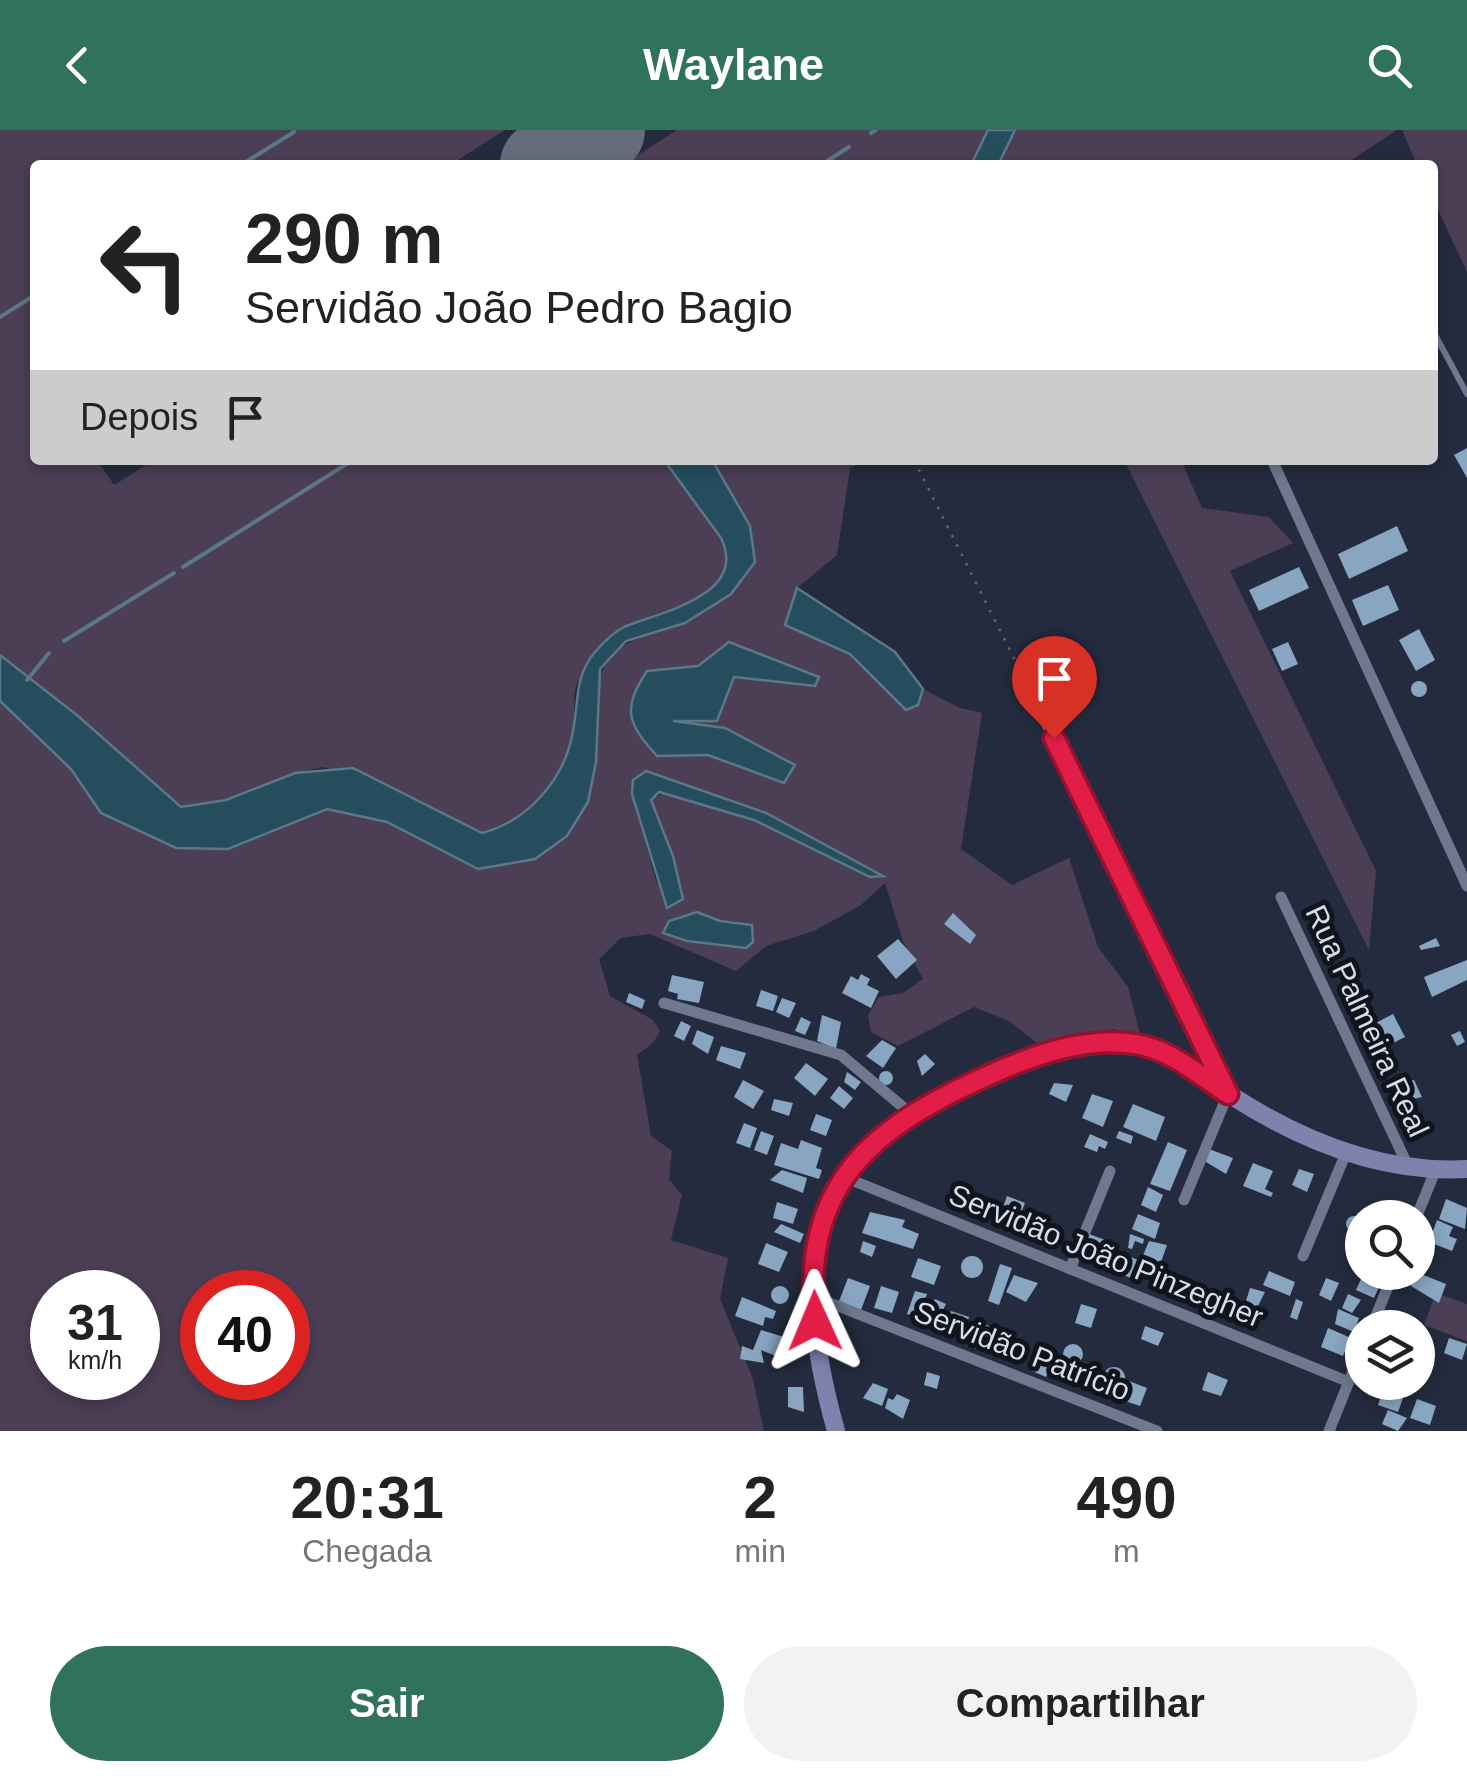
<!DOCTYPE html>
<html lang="pt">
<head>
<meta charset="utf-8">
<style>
	:root { --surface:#fff; --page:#f2f2f2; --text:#222; --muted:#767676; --accent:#30725b }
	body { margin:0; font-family:Helvetica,sans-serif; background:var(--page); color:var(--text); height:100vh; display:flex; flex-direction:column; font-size:38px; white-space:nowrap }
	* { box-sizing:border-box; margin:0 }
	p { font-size:32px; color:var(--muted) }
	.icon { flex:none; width:55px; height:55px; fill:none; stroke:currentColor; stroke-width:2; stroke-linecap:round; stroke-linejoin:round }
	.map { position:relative; height:1301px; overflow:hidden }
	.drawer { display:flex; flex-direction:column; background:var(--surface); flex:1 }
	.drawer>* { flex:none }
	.banner { position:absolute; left:30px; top:30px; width:1408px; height:305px; border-radius:10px; box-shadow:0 5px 15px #0003; background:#fff; color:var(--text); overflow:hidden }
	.tools { position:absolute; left:1345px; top:1070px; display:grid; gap:20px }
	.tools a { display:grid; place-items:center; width:90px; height:90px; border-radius:50%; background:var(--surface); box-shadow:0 5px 15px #0003; font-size:50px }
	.speed { position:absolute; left:30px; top:1140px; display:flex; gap:20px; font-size:50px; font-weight:700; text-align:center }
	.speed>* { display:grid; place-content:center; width:130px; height:130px; border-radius:50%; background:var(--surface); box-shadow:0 5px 15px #0003; line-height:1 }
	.speed small { font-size:25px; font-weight:400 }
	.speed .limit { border:15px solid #d22; background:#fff; color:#111 }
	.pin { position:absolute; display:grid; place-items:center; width:85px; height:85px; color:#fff; margin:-102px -42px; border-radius:50% 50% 50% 0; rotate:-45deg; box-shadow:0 0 10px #0007 }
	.pin .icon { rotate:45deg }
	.me { position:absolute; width:110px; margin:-55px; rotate:359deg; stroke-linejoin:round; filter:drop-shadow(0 0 8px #0008) }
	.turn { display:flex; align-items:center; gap:35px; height:210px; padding:0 50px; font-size:45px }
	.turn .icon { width:130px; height:130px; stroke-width:2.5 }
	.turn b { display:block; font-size:70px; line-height:85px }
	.then { display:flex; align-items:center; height:95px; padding:0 50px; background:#0003; gap:20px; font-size:38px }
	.eta { display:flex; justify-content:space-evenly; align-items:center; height:170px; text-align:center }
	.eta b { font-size:60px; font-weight:700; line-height:70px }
	.button { display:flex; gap:20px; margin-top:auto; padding:20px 50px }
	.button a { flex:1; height:115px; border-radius:60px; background:var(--accent); color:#fff; font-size:40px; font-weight:700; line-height:115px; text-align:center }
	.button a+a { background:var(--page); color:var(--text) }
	header { display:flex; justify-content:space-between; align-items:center; height:130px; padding:0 50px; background:var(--accent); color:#fff; font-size:45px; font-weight:700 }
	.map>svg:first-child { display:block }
	.green { fill:#4b3e55; fill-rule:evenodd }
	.water { fill:#254d5e; stroke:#5b7888; stroke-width:2.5 }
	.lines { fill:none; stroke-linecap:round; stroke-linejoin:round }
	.stream { stroke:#5b7888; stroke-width:4 }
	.runway { stroke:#666c7c; stroke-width:90 }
	.building { fill:#88a5c1 }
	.path { stroke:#616778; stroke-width:2.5; stroke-dasharray:2.5 8; stroke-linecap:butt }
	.lane { stroke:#6f788f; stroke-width:6 }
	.street { stroke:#6f788f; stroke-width:11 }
	.secondary { stroke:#7f82ad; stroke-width:18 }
	.route-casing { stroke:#92132f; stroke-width:25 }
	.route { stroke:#e11d48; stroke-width:18 }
	.labels { text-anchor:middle; stroke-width:10; stroke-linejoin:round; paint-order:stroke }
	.street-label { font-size:30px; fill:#d8ddea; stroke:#10141c }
</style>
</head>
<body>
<header><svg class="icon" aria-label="back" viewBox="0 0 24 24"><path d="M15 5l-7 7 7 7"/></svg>Waylane<svg class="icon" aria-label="search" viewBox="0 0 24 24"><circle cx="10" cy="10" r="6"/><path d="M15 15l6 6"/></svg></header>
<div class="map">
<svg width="1467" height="1301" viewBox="0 0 1467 1301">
	<rect width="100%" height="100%" fill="#242b3e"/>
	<g class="green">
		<path d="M0 0H505L450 35H35V330H97L114 355 154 330H664L721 408C754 477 637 477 613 507 603 521 582 539 576 556 572 568 576 588 573 601 564 650 529 690 482 703L391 656 323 637 295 643 226 670 181 677 78 586 0 525Z"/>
		<path d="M677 0H988L971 35H622Z"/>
		<path d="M1015 0H1397L1344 35H998Z"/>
		<path d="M1402 0H1467V142L1433 69 1432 35H1417Z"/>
		<path d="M712 330H866L850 338 837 425 797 458 786 494 850 524 906 580 918 575 923 559 960 578 982 583 961 719 1012 755 1069 728 1098 817 1128 857 1140 904 1113 899 1037 913 1009 891 974 877 898 916 871 902 868 885 879 867 903 863 923 849 903 811 885 753 861 775 814 801 766 816 736 841 650 804 621 808 599 829 610 866 653 890 660 901 653 913 637 925 651 1006 672 1021 669 1049 682 1065 671 1110 728 1128 720 1169 753 1249 764 1301H0V571L71 639 101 683 228 719 327 679 387 692 478 739 534 729 597 568C603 505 637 514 684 493 715 480 736 458 755 432L750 396ZM729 512 815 556 734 547 725 574 673 592C723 598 752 610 795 635L784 653 708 625 661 627 663 542 699 536ZM646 641 766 683 882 746 870 747 754 690 665 662 651 670 657 754 632 664ZM705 784 720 791H736L746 818 688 811 664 803 668 791ZM52 1162H138V1248H52ZM202 1162H288V1248H202Z"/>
		<path d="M1124 330H1181L1202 378 1269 387 1293 413 1230 441 1376 741 1369 820Z"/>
		<path d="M1436 1163 1467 1174V1211L1424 1195Z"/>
	</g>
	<g class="water">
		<path d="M988 0H1015L998 35H971Z"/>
		<path d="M664 330H712L750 396 755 432 731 464 685 493 626 511 600 539 596 632 588 672 567 706 535 729 478 739 387 692 327 679 228 719 176 718 101 683 71 639 0 571V525L78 586 181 677 226 670 295 643 353 638 482 703C528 691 565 649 573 601 579 571 574 547 595 522 602 514 614 502 624 497 659 482 749 466 721 408Z"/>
		<path d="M797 458 895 522 923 559 918 575 906 580 850 524 785 495Z"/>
		<path d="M729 512 819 547 815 556 734 547 717 591H673L725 598 795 635 784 653 708 625 657 626C627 593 622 579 647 541L698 536Z"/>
		<path d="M646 641 766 683 883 746 870 747 754 690 659 662 651 670 673 726 683 769 667 778 632 664 633 650Z"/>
		<path d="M697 782 720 791 752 795 753 812 746 818 687 811 663 803 669 791Z"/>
	</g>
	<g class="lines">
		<g class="stream">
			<path d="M871 3 876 0"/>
			<path d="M241 35 294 2"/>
			<path d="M821 35 849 17"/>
			<path d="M0 187 35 165"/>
			<path d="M183 437 353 330"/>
			<path d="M64 511 174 443"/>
			<path d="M27 550 49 523"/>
		</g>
		<path class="runway" d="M545 35 600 0"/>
	</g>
	<g class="building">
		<path d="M1467 318V348L1454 325Z"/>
		<path d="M1397 396 1408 421 1349 449 1338 424Z"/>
		<path d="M1299 437 1309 458 1259 481 1249 460Z"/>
		<path d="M1388 455 1399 480 1363 496 1352 470Z"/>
		<path d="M1419 499 1435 530 1416 541 1399 510Z"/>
		<path d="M1288 512 1298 534 1282 541 1272 519Z"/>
		<circle cx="1419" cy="559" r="8"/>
		<path d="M953 783 976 805 970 814 944 794Z"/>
		<path d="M1436 808 1440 816 1421 820 1419 816Z"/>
		<path d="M898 809 917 830 896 849 877 826Z"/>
		<path d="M1467 830V850L1432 867 1424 847Z"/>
		<path d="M861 844 870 849 867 855 879 861 871 878 842 863 851 846 858 850Z"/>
		<path d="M672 845 704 852 699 873 677 869 678 864 668 861Z"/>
		<path d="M761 860 778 866 773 881 756 876Z"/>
		<path d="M629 863 645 870 642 879 626 872Z"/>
		<path d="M782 868 796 873 789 888 776 882Z"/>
		<path d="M1393 884 1405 907 1383 918 1372 895Z"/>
		<path d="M822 885 841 892 836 919 817 911Z"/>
		<path d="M801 887 811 892 805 905 795 901Z"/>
		<path d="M681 891 691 896 684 911 674 906Z"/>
		<path d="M697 900 714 907 708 924 692 914Z"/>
		<path d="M1460 901 1465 912 1457 916 1451 905Z"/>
		<path d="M882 910 896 918 883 938 866 926Z"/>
		<path d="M721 916 746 923 740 939 716 930Z"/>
		<path d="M925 924 935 934 922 946 917 931Z"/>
		<path d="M806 933 828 949 815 966 794 948Z"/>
		<circle cx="886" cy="948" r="7"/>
		<path d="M847 942 861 952 855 960 844 952Z"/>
		<path d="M743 950 764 961 753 979 734 967Z"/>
		<path d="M1414 950 1422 967 1400 972 1396 954Z"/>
		<path d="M1054 953 1073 955 1066 972 1049 964Z"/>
		<path d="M839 956 853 968 844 979 830 968Z"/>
		<path d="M1092 964 1113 971 1103 997 1082 988Z"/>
		<path d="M774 969 793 973 789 986 771 980Z"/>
		<path d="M1133 974 1165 987 1156 1011 1123 997Z"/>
		<path d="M816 984 832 990 826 1006 810 1000Z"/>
		<path d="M744 993 757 998 750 1018 736 1013Z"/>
		<path d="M761 1001 774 1006 767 1025 754 1020Z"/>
		<path d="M1119 1001 1133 1006 1131 1014 1116 1008Z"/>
		<path d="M1090 1004 1108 1012 1105 1019 1099 1016 1097 1022 1084 1017Z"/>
		<path d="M801 1010 822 1018 816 1038 822 1040 819 1049 774 1035 781 1013 798 1019Z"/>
		<path d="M1168 1012 1187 1020 1170 1061 1150 1054Z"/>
		<path d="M1209 1019 1233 1028 1226 1044 1206 1032Z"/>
		<path d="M1253 1033 1273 1041 1265 1059 1273 1063 1271 1067 1243 1056Z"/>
		<path d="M1299 1039 1314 1044 1307 1062 1292 1055Z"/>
		<path d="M782 1040 807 1048 803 1063 770 1050Z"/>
		<path d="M1148 1057 1163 1065 1156 1082 1141 1075Z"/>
		<path d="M1007 1066 1025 1073 1021 1083 1002 1080Z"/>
		<path d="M1446 1069 1467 1078 1465 1099 1439 1089Z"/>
		<path d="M777 1072 798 1079 793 1094 773 1088Z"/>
		<path d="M1381 1075 1396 1082 1393 1088H1376Z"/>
		<path d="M870 1082 905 1090 902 1097 919 1104 913 1119 862 1103Z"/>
		<path d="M1138 1084 1160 1093 1155 1109 1132 1099Z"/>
		<circle cx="1354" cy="1094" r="8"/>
		<path d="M1437 1090 1453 1097 1449 1106 1457 1109 1452 1121 1429 1112Z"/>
		<path d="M781 1094 804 1104 800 1113 774 1102Z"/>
		<path d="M1089 1104 1108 1111 1101 1134 1081 1127Z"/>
		<path d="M1130 1104 1144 1109 1143 1114 1135 1111 1132 1119 1128 1118Z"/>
		<path d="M863 1111 876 1116 872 1127 860 1122Z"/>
		<path d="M1149 1111 1167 1115 1160 1135 1142 1128Z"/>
		<path d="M766 1113 788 1122 779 1142 758 1134Z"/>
		<path d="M1119 1122 1138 1130 1131 1148 1112 1141Z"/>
		<circle cx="972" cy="1137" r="11"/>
		<path d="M918 1128 941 1136 934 1155 911 1147Z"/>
		<path d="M1000 1134 1012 1138 999 1175 988 1171Z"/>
		<path d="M1269 1141 1295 1152 1290 1166 1263 1155Z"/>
		<path d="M1416 1142 1446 1154 1439 1173 1411 1156Z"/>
		<path d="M1014 1145 1038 1153 1026 1172 1006 1162Z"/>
		<path d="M848 1148 870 1156 861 1180 839 1171Z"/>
		<path d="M1326 1148 1339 1153 1331 1171 1319 1165Z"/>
		<path d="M1361 1149 1379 1157 1374 1168 1356 1160Z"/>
		<circle cx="780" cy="1165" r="9"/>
		<path d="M881 1156 899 1162 892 1183 874 1178Z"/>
		<path d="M1250 1158 1265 1162 1252 1188 1242 1184Z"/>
		<path d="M915 1161 927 1164 919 1187 907 1184Z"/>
		<path d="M1348 1164 1361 1170 1352 1183 1342 1178Z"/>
		<path d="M742 1167 776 1181 773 1189 765 1187 763 1196 735 1186Z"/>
		<path d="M935 1169 946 1174 941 1184 930 1178Z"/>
		<path d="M1296 1169 1303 1172 1297 1190 1290 1187Z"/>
		<path d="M1081 1174 1097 1179 1091 1198 1075 1193Z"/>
		<path d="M1338 1179 1359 1188 1354 1202 1335 1194Z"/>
		<path d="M951 1181 969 1187 962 1205 944 1198Z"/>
		<path d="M978 1191 991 1197 981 1221 966 1214Z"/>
		<path d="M1145 1196 1164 1203 1158 1216 1141 1209Z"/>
		<path d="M1328 1198 1351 1208 1343 1226 1321 1217Z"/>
		<path d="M761 1200 787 1208 781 1228 761 1220 764 1233 740 1229 742 1216 753 1220Z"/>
		<path d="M1449 1208 1467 1214 1462 1230 1444 1223Z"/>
		<circle cx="1073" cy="1224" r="10"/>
		<path d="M1042 1218 1056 1224 1046 1247 1032 1241Z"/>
		<circle cx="1114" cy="1248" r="11"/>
		<path d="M927 1242 940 1246 937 1259 924 1255Z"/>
		<path d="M1208 1242 1228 1250 1221 1266 1202 1260Z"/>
		<path d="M1129 1251 1147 1258 1140 1276 1122 1270Z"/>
		<path d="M873 1253 888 1259 882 1276 863 1268Z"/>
		<path d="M788 1257H803L804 1282 788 1277Z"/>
		<path d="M1383 1260 1403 1268 1398 1282 1378 1275Z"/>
		<path d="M897 1264 910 1270 903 1289 885 1278 888 1268 893 1270Z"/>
		<path d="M1417 1269 1436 1276 1430 1295 1410 1288Z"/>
		<path d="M1388 1280 1407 1288 1398 1301 1382 1294Z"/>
	</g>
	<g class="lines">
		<path class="path" d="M914 330 1031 562"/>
		<path class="lane" d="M1432 199 1467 264"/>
		<g class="street">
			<path d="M1272 330 1467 756"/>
			<path d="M1036 572 1228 964 1184 1070"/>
			<path d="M1281 767 1408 1036"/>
			<path d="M664 873 841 925 910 983"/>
			<path d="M844 1047 1349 1252"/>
			<path d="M1416 1088 1436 1039"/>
			<path d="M1303 1126 1346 1023"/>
			<path d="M1070 1139 1110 1041"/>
			<path d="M812 1166 1157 1301"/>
			<path d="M1371 1198 1394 1142"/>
			<path d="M1329 1301 1362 1219"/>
		</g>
		<path class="secondary" d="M836 1301C788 1128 807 1026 980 949 1026 928 1080 906 1133 913 1170 919 1201 947 1232 966 1302 1011 1382 1044 1467 1039"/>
	</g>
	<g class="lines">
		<defs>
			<path id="route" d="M815 1191C801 1053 873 997 987 946 1031 926 1085 906 1135 914 1170 919 1199 945 1228 964L1054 608"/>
		</defs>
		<use href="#route" class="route-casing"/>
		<use href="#route" class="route"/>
	</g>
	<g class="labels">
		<g class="street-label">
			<text transform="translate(1367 891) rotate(65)" y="10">Rua Palmeira Real</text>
			<text transform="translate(1106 1126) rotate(22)" y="10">Servidão João Pinzegher</text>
			<text transform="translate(1022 1221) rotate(21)" y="10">Servidão Patrício</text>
		</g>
	</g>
</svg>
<div class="tools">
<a><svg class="icon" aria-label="search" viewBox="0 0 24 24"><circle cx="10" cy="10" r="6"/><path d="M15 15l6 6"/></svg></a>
<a><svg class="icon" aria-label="layers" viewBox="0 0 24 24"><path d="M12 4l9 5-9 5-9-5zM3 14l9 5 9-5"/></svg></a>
</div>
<div class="speed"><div>31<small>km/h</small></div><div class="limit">40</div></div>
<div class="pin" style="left:1054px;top:608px;background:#d93025"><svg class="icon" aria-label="arrive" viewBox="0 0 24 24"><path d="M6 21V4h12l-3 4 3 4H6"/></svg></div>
<svg class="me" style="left:815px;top:1191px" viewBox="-20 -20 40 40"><path d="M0-17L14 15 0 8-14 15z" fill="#e11d48" stroke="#fff" stroke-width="4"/></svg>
<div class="banner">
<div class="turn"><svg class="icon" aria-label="left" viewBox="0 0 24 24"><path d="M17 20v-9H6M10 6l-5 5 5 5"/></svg><div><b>290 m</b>Servidão João Pedro Bagio</div></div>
<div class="then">Depois<svg class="icon" aria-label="arrive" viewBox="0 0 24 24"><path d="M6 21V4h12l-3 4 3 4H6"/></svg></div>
</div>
</div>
<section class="drawer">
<div class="eta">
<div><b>20:31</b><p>Chegada</p></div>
<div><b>2</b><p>min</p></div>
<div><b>490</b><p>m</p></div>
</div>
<div class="button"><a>Sair</a><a>Compartilhar</a></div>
</section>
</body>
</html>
